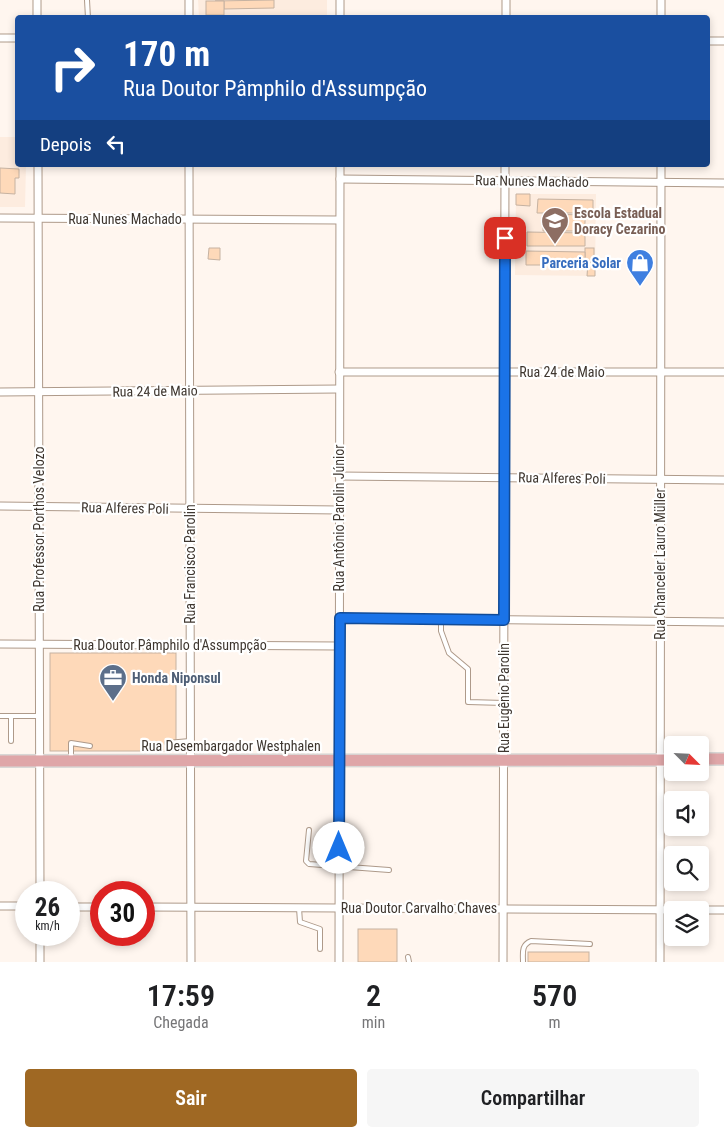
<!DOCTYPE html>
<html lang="pt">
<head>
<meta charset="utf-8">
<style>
	:root { --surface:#fff; --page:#f6f6f6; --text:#202124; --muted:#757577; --accent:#9f6823 }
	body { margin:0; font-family:"Roboto Condensed",sans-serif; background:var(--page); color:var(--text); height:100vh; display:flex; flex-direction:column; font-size:19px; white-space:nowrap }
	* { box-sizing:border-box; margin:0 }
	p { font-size:16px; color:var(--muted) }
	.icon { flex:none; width:28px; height:28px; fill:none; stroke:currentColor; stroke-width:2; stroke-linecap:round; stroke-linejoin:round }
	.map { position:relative; height:962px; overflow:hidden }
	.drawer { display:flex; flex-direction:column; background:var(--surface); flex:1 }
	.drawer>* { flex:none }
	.top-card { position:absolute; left:15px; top:15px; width:695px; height:152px; border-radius:5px; box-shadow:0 2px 8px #0003; background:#1a4fa0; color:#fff; overflow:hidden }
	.needle { width:32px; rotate:114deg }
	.buttons { position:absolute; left:664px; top:736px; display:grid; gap:10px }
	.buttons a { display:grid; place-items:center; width:45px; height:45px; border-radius:5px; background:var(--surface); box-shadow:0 2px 8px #0003; font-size:25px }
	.speed { position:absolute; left:15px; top:881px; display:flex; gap:10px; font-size:25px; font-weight:700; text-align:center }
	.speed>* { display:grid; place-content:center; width:65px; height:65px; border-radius:50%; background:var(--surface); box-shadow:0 2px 8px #0003; line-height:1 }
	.speed small { font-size:12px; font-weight:400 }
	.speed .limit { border:8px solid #d22; background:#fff; color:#111 }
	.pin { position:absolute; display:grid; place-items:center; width:42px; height:42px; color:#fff; margin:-21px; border-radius:10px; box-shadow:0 2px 8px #0006 }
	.me { position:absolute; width:55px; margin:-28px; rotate:0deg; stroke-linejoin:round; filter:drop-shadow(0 0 4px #0008) }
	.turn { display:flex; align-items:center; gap:18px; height:105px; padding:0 25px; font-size:22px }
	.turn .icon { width:65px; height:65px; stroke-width:2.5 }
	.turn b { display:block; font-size:35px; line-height:42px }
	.then { display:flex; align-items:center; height:48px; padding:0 25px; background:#0003; gap:10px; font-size:19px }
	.eta { display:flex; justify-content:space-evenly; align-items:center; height:85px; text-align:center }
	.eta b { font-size:30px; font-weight:600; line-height:35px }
	.cta { display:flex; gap:10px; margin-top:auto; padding:10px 25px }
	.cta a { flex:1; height:58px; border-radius:5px; background:var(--accent); color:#fff; font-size:20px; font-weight:600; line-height:58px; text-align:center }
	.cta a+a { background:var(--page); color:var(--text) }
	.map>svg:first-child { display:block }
	.built { fill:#fdecdf }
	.building { fill:#fed9b9; stroke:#c6b2a1 }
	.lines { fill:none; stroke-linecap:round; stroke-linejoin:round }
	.lane-casing { stroke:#ae9a8a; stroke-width:6 }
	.street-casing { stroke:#ae9a8a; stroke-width:9 }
	.primary-casing { stroke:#d8d7d5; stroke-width:14 }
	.lane { stroke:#fff; stroke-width:4 }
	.street { stroke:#fff; stroke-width:7 }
	.primary { stroke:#dfa6a8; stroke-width:11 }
	.route-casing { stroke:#114b97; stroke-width:12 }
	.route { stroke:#1a73e8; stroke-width:9 }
	.labels { text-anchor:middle; stroke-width:4.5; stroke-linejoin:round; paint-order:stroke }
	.street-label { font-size:14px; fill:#3e362f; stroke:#fff }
	.education-label { font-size:14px; font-weight:bold; fill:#785e54; stroke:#fff; text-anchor:start }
	.shop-label { font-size:14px; font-weight:bold; fill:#366cbe; stroke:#fff; text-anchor:end }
	.service-label { font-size:14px; font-weight:bold; fill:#4e5e75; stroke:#fff; text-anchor:start }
</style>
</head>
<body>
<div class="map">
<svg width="724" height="962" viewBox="0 0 724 962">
	<rect width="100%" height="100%" fill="#fff6ef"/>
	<g class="built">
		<path d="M198 0H327V17H199Z"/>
		<path d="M0 137H17L18 165H26L25 207H0Z"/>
		<path d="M516 194H596L595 276 515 275Z"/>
	</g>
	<g class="building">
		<path d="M274 0V8L224 9V1H215Z"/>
		<rect x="206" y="1" width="18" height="14"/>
		<path d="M0 168 19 169V178H15V194L0 193Z"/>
		<path d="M516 194H530V206L516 205Z"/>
		<path d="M538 199 593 200V213H537Z"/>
		<path d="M543 214 585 215V231H543Z"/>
		<path d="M527 232 585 233V246H527Z"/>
		<path d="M209 248H220V260L208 259Z"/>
		<rect x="585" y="248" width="9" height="14"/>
		<path d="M526 251 585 252V265H526Z"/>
		<path d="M588 262 595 263V276H587Z"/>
		<rect x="50" y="653" width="126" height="98"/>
		<rect x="358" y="929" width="39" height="33"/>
		<rect x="528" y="952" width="61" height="10"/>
	</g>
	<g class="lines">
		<defs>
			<g id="lane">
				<path d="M87 0 88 18"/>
				<path d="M441 619V631L449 653 468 669V702L504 703"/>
				<path d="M0 716H39"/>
				<path d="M11 741V716"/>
				<path d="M167 743 190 741"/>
				<path d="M71 760V743L90 746"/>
				<path d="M309 830 306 861 309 864 389 870"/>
				<path d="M299 908 300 922 320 929V949"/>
				<path d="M408 957 409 962"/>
				<path d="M523 962C523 953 521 945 531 941L590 944"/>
			</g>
			<g id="street">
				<path d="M37 0V18"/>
				<path d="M189 18V0"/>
				<path d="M340 18V0"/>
				<path d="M506 18V0"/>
				<path d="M661 18V0"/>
				<path d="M0 38H18"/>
				<path d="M708 41H724"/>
				<path d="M38 165 40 892"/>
				<path d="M189 165 191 962"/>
				<path d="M340 179 724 183"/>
				<path d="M0 218 339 220"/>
				<path d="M339 372H724"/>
				<path d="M0 392 339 389"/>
				<path d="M339 476 724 480"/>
				<path d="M0 506 339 510"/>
				<path d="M339 618 724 622"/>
				<path d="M0 644 339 646"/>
				<path d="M0 906H26"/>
				<path d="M69 907H101"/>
				<path d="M144 907 694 910"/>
				<path d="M700 910H724"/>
				<path d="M40 935V962"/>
				<path d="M339 962 340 165"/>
				<path d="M503 962 505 165"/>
				<path d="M660 962 661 165"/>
			</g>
			<g id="primary">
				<path d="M700 759H724"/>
				<path d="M0 761 672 760"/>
			</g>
		</defs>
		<use href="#lane" class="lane-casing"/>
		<use href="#street" class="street-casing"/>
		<use href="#primary" class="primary-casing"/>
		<use href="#lane" class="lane"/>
		<use href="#street" class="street"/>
		<use href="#primary" class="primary"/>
	</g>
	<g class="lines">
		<defs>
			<path id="route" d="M339 848 340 618 504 620 505 238"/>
		</defs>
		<use href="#route" class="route-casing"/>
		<use href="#route" class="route"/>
	</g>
	<defs>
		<symbol id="school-pin" viewBox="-11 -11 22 30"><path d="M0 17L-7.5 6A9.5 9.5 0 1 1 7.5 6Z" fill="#8d6e63" stroke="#fff"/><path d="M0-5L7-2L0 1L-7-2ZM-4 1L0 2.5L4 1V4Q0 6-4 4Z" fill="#fff"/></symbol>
		<symbol id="shop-pin" viewBox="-11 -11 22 30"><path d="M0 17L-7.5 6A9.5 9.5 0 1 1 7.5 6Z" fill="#3f7fe0" stroke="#fff"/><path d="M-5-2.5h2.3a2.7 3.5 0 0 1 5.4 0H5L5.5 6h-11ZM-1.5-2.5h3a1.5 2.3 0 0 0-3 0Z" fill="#fff"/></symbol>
		<symbol id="office-pin" viewBox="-11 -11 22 30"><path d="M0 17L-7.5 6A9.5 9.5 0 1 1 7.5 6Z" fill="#5c6f8a" stroke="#fff"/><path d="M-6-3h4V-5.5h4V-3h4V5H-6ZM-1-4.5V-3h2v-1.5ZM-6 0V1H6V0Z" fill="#fff"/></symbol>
	</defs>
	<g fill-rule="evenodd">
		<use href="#school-pin" x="539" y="205" width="32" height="43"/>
		<use href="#shop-pin" x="624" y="247" width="32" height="43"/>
		<use href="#office-pin" x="97" y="662" width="32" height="43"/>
	</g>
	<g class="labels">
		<g class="street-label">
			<text transform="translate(532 181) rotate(1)" y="5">Rua Nunes Machado</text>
			<text x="125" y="224">Rua Nunes Machado</text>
			<text x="562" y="377">Rua 24 de Maio</text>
			<text transform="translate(155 391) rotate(-1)" y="5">Rua 24 de Maio</text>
			<text transform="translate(562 478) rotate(1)" y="5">Rua Alferes Poli</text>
			<text transform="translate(125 508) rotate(1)" y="5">Rua Alferes Poli</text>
			<text transform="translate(339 518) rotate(-90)" y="5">Rua Antônio Parolin Júnior</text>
			<text transform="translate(39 529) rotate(-90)" y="5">Rua Professor Porthos Velozo</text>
			<text transform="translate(190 564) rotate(-90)" y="5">Rua Francisco Parolin</text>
			<text transform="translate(660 564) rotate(-90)" y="5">Rua Chanceler Lauro Müller</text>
			<text x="170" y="650">Rua Doutor Pâmphilo d'Assumpção</text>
			<text transform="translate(504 698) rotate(-90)" y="5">Rua Eugênio Parolin</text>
			<text x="231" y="751">Rua Desembargador Westphalen</text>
			<text x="419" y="913">Rua Doutor Carvalho Chaves</text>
		</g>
		<g class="education-label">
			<text x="574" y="218">Escola Estadual<tspan x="574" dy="16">Doracy Cezarino</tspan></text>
		</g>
		<g class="shop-label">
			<text x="621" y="268">Parceria Solar</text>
		</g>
		<g class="service-label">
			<text x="132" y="683">Honda Niponsul</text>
		</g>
	</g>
</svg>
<div class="buttons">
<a><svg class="needle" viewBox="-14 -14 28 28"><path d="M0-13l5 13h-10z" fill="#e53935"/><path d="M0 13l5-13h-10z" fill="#757577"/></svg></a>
<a><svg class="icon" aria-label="sound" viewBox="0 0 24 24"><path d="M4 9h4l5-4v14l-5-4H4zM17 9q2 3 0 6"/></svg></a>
<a><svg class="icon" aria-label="search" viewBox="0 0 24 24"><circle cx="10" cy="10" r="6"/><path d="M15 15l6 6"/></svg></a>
<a><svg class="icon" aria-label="layers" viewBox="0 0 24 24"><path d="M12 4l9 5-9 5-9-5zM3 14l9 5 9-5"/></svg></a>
</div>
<div class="speed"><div>26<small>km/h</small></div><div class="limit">30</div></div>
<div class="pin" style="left:505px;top:238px;background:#d93025"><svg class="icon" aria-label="arrive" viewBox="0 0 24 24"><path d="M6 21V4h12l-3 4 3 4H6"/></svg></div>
<svg class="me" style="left:339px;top:848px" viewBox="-20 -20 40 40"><circle r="19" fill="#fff"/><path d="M0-13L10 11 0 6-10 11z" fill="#1a73e8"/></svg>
<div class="top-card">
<div class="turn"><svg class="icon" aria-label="right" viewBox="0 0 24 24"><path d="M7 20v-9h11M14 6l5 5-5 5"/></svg><div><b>170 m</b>Rua Doutor Pâmphilo d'Assumpção</div></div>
<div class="then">Depois<svg class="icon" aria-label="left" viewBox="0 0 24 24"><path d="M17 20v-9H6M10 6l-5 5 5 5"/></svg></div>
</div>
</div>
<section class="drawer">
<div class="eta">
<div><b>17:59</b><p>Chegada</p></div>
<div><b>2</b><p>min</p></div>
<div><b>570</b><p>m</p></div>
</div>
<div class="cta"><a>Sair</a><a>Compartilhar</a></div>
</section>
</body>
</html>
